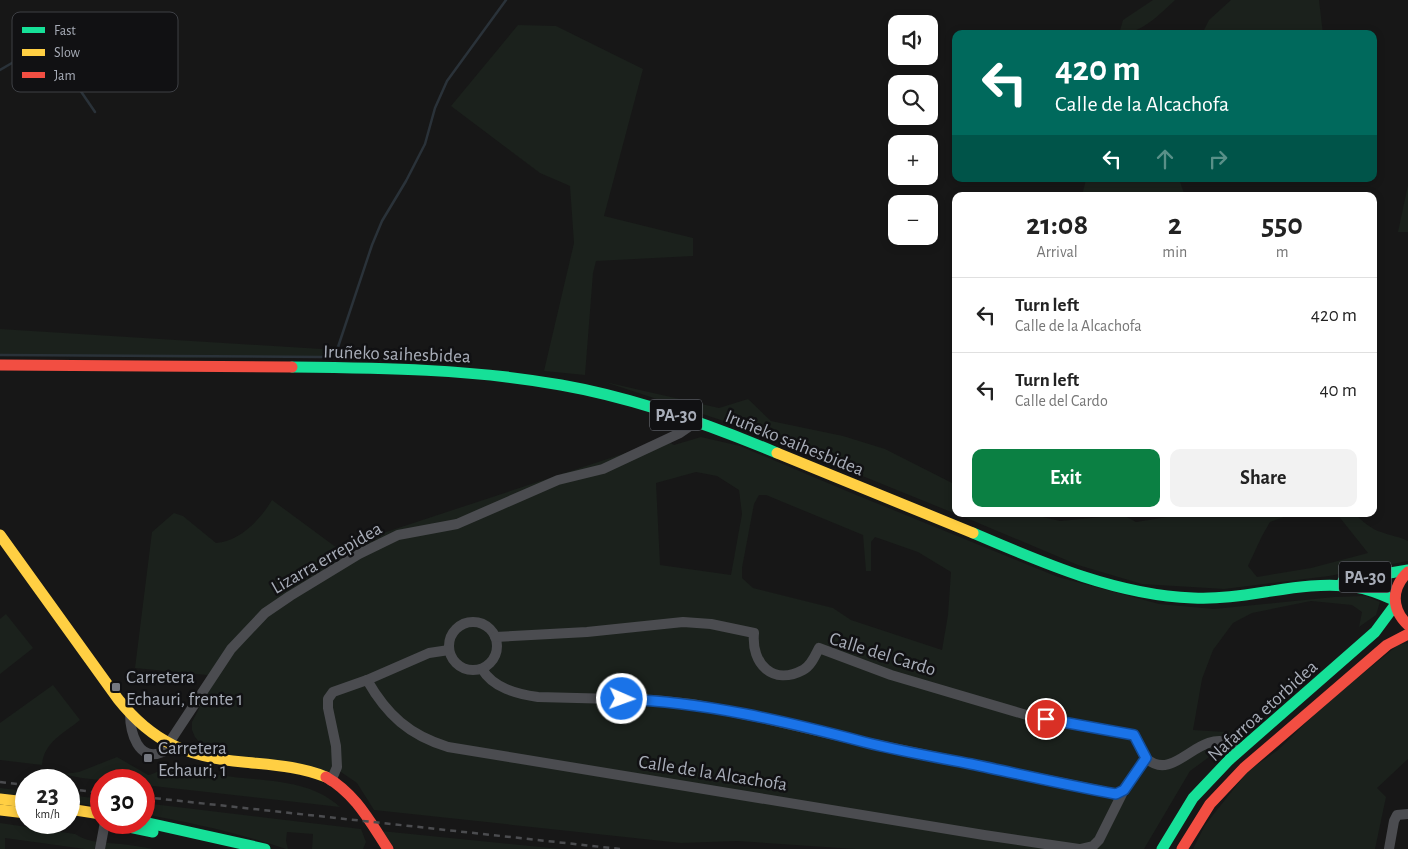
<!DOCTYPE html>
<html lang="en">
<head>
<meta charset="utf-8">
<style>
	:root { --surface:#fff; --page:#f2f2f2; --text:#222; --muted:#767676; --line:#e0e0e0; --accent:#0b8043 }
	body { margin:0; font-family:"Alegreya Sans",sans-serif; background:var(--page); color:var(--text); height:100vh; display:flex; flex-direction:column; font-size:19px; white-space:nowrap }
	* { box-sizing:border-box; margin:0 }
	p { font-size:16px; color:var(--muted) }
	.icon { flex:none; width:28px; height:28px; fill:none; stroke:currentColor; stroke-width:2; stroke-linecap:round; stroke-linejoin:round }
	.map { position:relative; flex:1; overflow:hidden }
	.panel { position:absolute; left:952px; top:192px; width:425px; height:325px; display:flex; flex-direction:column; background:var(--surface); border-radius:10px; box-shadow:0 2px 8px #0003 }
	.panel>* { flex:none }
	.top-card { position:absolute; left:952px; top:30px; width:425px; height:152px; border-radius:10px; box-shadow:0 2px 8px #0003; background:#00695c; color:#fff; overflow:hidden }
	.controls { position:absolute; left:888px; top:15px; display:grid; gap:10px }
	.controls a { display:grid; place-items:center; width:50px; height:50px; border-radius:10px; background:var(--surface); box-shadow:0 2px 8px #0003; font-size:25px }
	.speed { position:absolute; left:15px; top:769px; display:flex; gap:10px; font-size:25px; font-weight:700; text-align:center }
	.speed>* { display:grid; place-content:center; width:65px; height:65px; border-radius:50%; background:var(--surface); box-shadow:0 2px 8px #0003; line-height:1 }
	.speed small { font-size:12px; font-weight:400 }
	.speed .limit { border:8px solid #d22; background:#fff; color:#111 }
	.pin { position:absolute; display:grid; place-items:center; width:42px; height:42px; color:#fff; margin:-21px; border:2px solid #fff; border-radius:50%; box-shadow:0 1px 5px #0007 }
	.me { position:absolute; width:55px; margin:-28px; rotate:92deg; stroke-linejoin:round; filter:drop-shadow(0 0 4px #0008) }
	.turn { display:flex; align-items:center; gap:18px; height:105px; padding:0 20px; font-size:22px }
	.turn .icon { width:65px; height:65px; stroke-width:2.5 }
	.turn b { display:block; font-size:35px; line-height:42px }
	.lanes { display:flex; align-items:center; height:48px; padding:0 20px; background:#0003; justify-content:center; gap:25px; direction:ltr }
	.lanes .off { opacity:.35 }
	.eta { display:flex; justify-content:space-evenly; align-items:center; height:85px; text-align:center }
	.eta b { font-size:30px; font-weight:700; line-height:35px }
	.primary-button { display:flex; gap:10px; margin-top:auto; padding:10px 20px }
	.primary-button a { flex:1; height:58px; border-radius:10px; background:var(--accent); color:#fff; font-size:20px; font-weight:700; line-height:58px; text-align:center }
	.primary-button a+a { background:var(--page); color:var(--text) }
	ul { padding:0; list-style:none }
	li { display:flex; align-items:center; gap:15px; height:75px; padding:0 20px; border-top:1px solid var(--line) }
	li div { flex:1 }
	li b { display:block; font-size:19px }
	li em { font-style:normal }
	.map>svg:first-child { display:block }
	.green { fill:#1b211c; fill-rule:evenodd }
	.lines { fill:none; stroke-linecap:round; stroke-linejoin:round }
	.stream { stroke:#2a3239; stroke-width:2.5 }
	.street { stroke:#4b4c50; stroke-width:10 }
	.fast { stroke:#16e098; stroke-width:11 }
	.slow { stroke:#ffcf43; stroke-width:11 }
	.jam { stroke:#f24e42; stroke-width:11 }
	.rail { stroke:#4b4c4f; stroke-width:2.5; stroke-dasharray:6 5; stroke-linecap:butt }
	.route-casing { stroke:#114b97; stroke-width:12 }
	.route { stroke:#1a73e8; stroke-width:9 }
	.poi-dot { fill:#757880; stroke:#111113; stroke-width:2 }
	.labels { text-anchor:middle; stroke-width:5; stroke-linejoin:round; paint-order:stroke }
	.shield { fill:#111113; stroke:#7b7e86; stroke-width:1 }
	.shield-label { font-size:18px; font-weight:bold; fill:#a8adb8 }
	.street-label { font-size:19px; fill:#a8adb8; stroke:#111113 }
	.poi-label { font-size:19px; fill:#a8adb8; stroke:#111113; text-anchor:start }
	.key { fill:#111113; stroke:#3e4045; stroke-width:1 }
	.key-label { font-size:14px; fill:#a8adb8 }
</style>
</head>
<body>
<div class="map">
<svg width="1408" height="849" viewBox="0 0 1408 849">
	<rect width="100%" height="100%" fill="#171717"/>
	<g class="green">
		<path d="M1153 0H1175C1160 14 1141 34 1119 34L1123 20Z"/>
		<path d="M1231 0H1319L1323 34H1202L1209 20Z"/>
		<path d="M518 25 556 26 643 69 604 216 693 238V256L596 261 593 273 585 375 544 371 574 243 570 186 540 173 451 106Z"/>
		<path d="M1086 179H1179L1185 196H1082Z"/>
		<path d="M1408 185V232H1398Z"/>
		<path d="M0 329 417 355 187 358 0 355Z"/>
		<path d="M605 382 719 408 748 399 771 421 843 436 885 449 956 485V514L739 426Z"/>
		<path d="M701 437 740 446 849 492 1058 577 1159 604 1214 609 1334 597 1366 596 1380 602 1376 615 1359 627 1362 612 1352 605 1311 601 1252 613 1233 623 1213 650 1202 679 1193 730 1242 733 1190 771 1144 849H855L737 841 681 843 374 810 357 783 332 766 331 781 222 760 205 749 195 737 192 730V722L215 678 207 675 135 668 152 532 174 513 183 516 216 543C240 541 260 520 272 500L352 559 359 554 362 540 665 440 674 445ZM696 472 717 476 739 490 742 514 731 575 660 565 656 483ZM759 495H766L863 535 866 571H871V542L875 537 918 552 951 572 948 615 942 650 851 620 833 608 753 588 742 578V568L754 504Z"/>
		<path d="M957 514H1030L1060 521 1123 515 1136 522 1186 514H1292L1270 522 1262 536 1248 566 1257 577 1311 568 1368 553 1337 514H1355C1362 521 1371 529 1381 532 1391 536 1398 536 1408 541V561L1329 576 1224 589 1142 584 1078 565Z"/>
		<path d="M6 614 33 648 0 674V619Z"/>
		<path d="M1408 643V759L1377 788 1386 797 1375 849H1193L1205 825 1248 771 1278 750 1324 705 1398 645Z"/>
		<path d="M53 685 80 720C63 734 44 742 42 765L0 760V723Z"/>
		<path d="M117 757 148 775C155 774 163 768 169 767 177 766 209 774 219 775 260 782 307 777 340 807L144 785V780C116 780 91 782 64 774L79 772Z"/>
		<path d="M0 788 26 791V796L0 794Z"/>
		<path d="M69 795 101 799V807L69 802Z"/>
		<path d="M144 803 361 829 366 842 363 849H312L313 834 287 832 286 841 288 849H286C239 833 192 823 144 814Z"/>
		<path d="M0 823 75 834C92 844 103 842 121 844 132 845 142 847 153 849H85L5 838V849H0Z"/>
		<path d="M381 831 561 849H395Z"/>
	</g>
	<g class="lines">
		<g class="stream">
			<path d="M0 70 24 56H33L53 68 80 90 95 112"/>
			<path d="M0 355 321 357 333 355 337 350 372 245 382 221 406 181 425 144 435 108 447 81 506 0"/>
		</g>
		<g class="street">
			<circle cx="473" cy="646" r="24"/>
			<path d="M495 637 587 632 683 622 711 624 754 633C751 664 773 686 803 670 811 666 815 656 819 648L891 675 1030 716 1134 735C1140 742 1140 753 1147 759 1175 783 1198 728 1232 744L1235 755"/>
			<path d="M482 669C493 688 517 694 538 697L654 700 692 704 762 718 864 742 1102 791 1116 794 1124 790"/>
			<path d="M367 680C387 715 409 735 448 747L984 835 1079 849"/>
			<path d="M130 713C130 732 138 763 163 752L231 649 265 613 290 596 359 554 398 535 457 524 558 480 603 469 680 433 696 422"/>
			<path d="M331 781 337 767 336 746 328 708V699L333 692 367 680 429 653 449 650"/>
			<path d="M100 849 105 822"/>
			<path d="M1080 849 1093 846 1099 840 1124 790 1146 759"/>
			<path d="M1389 849 1394 821 1397 815 1408 814"/>
		</g>
		<g class="fast">
			<path d="M292 367C382 368 472 369 561 385 635 398 708 424 777 453"/>
			<path d="M973 533C1043 563 1116 595 1193 598 1247 601 1301 579 1355 587 1369 589 1381 594 1394 600"/>
			<path d="M1343 581 1408 570"/>
			<path d="M105 822 153 832"/>
			<path d="M144 822 265 849"/>
			<path d="M1162 849 1193 798 1229 760 1375 632 1395 605"/>
		</g>
		<g class="slow">
			<path d="M777 453 973 533"/>
			<path d="M0 535 118 699C153 743 188 757 243 762 272 765 299 766 326 777"/>
			<path d="M0 799 26 802"/>
			<path d="M69 809 101 814"/>
			<path d="M0 810 26 813"/>
		</g>
		<g class="jam">
			<path d="M0 365 292 367"/>
			<path d="M1408 572C1391 588 1391 609 1408 625"/>
			<path d="M326 777C356 794 370 822 388 849"/>
			<path d="M1182 849 1210 804 1244 768 1387 645 1408 634"/>
		</g>
		<g class="rail">
			<path d="M0 782 26 785"/>
			<path d="M69 789 101 793"/>
			<path d="M144 797 620 849"/>
		</g>
	</g>
	<g class="lines">
		<defs>
			<path id="route" d="M622 699C704 702 784 721 864 742 899 751 935 757 971 764 1019 774 1067 785 1116 794L1124 790 1146 758 1134 735 1046 719"/>
		</defs>
		<use href="#route" class="route-casing"/>
		<use href="#route" class="route"/>
	</g>
	<g class="poi-dot">
		<rect x="111" y="682" width="10" height="10" rx="2.5"/>
		<rect x="143" y="753" width="10" height="10" rx="2.5"/>
	</g>
	<g class="labels">
		<g class="shield">
			<rect x="650" y="399.5" width="52" height="31" rx="4"/>
			<rect x="1339" y="561.5" width="52" height="31" rx="4"/>
		</g>
		<g class="shield-label">
			<text x="676" y="421">PA-30</text>
			<text x="1365" y="583">PA-30</text>
		</g>
		<g class="street-label">
			<text transform="translate(397 353) rotate(2)" y="7">Iruñeko saihesbidea</text>
			<text transform="translate(795 442) rotate(22)" y="7">Iruñeko saihesbidea</text>
			<text transform="translate(326 557) rotate(-30)" y="7">Lizarra errepidea</text>
			<text transform="translate(883 653) rotate(17)" y="7">Calle del Cardo</text>
			<text transform="translate(1262 710) rotate(-42)" y="7">Nafarroa etorbidea</text>
			<text transform="translate(713 772) rotate(9)" y="7">Calle de la Alcachofa</text>
		</g>
		<g class="poi-label">
			<text x="126" y="683">Carretera<tspan x="126" dy="22">Echauri, frente 1</tspan></text>
			<text x="158" y="754">Carretera<tspan x="158" dy="22">Echauri, 1</tspan></text>
		</g>
	</g>
	<rect x="12" y="12" width="166" height="80" rx="8" class="key"/>
	<rect x="22" y="27" width="23" height="6" fill="#16e098"/>
	<rect x="22" y="49" width="23" height="7" fill="#ffcf43"/>
	<rect x="22" y="72" width="23" height="6" fill="#f24e42"/>
	<g class="key-label">
		<text x="54" y="35">Fast</text>
		<text x="54" y="57">Slow</text>
		<text x="54" y="80">Jam</text>
	</g>
</svg>
<div class="controls">
<a><svg class="icon" aria-label="sound" viewBox="0 0 24 24"><path d="M4 9h4l5-4v14l-5-4H4zM17 9q2 3 0 6"/></svg></a>
<a><svg class="icon" aria-label="search" viewBox="0 0 24 24"><circle cx="10" cy="10" r="6"/><path d="M15 15l6 6"/></svg></a>
<a>+</a>
<a>−</a>
</div>
<div class="speed"><div>23<small>km/h</small></div><div class="limit">30</div></div>
<div class="pin" style="left:1046px;top:719px;background:#d93025"><svg class="icon" aria-label="arrive" viewBox="0 0 24 24"><path d="M6 21V4h12l-3 4 3 4H6"/></svg></div>
<svg class="me" style="left:622px;top:699px" viewBox="-20 -20 40 40"><circle r="17" fill="#1a73e8" stroke="#fff" stroke-width="3"/><path d="M0-11L8 9 0 5-8 9z" fill="#fff"/></svg>
<div class="top-card">
<div class="turn"><svg class="icon" aria-label="left" viewBox="0 0 24 24"><path d="M17 20v-9H6M10 6l-5 5 5 5"/></svg><div><b>420 m</b>Calle de la Alcachofa</div></div>
<div class="lanes"><svg class="icon" aria-label="left" viewBox="0 0 24 24"><path d="M17 20v-9H6M10 6l-5 5 5 5"/></svg><svg class="icon off" aria-label="ahead" viewBox="0 0 24 24"><path d="M12 20V5M6 11l6-6 6 6"/></svg><svg class="icon off" aria-label="right" viewBox="0 0 24 24"><path d="M7 20v-9h11M14 6l5 5-5 5"/></svg></div>
</div>
<section class="panel">
<div class="eta">
<div><b>21:08</b><p>Arrival</p></div>
<div><b>2</b><p>min</p></div>
<div><b>550</b><p>m</p></div>
</div>
<ul>
<li><svg class="icon" aria-label="left" viewBox="0 0 24 24"><path d="M17 20v-9H6M10 6l-5 5 5 5"/></svg><div><b>Turn left</b><p>Calle de la Alcachofa</p></div><em>420 m</em></li>
<li><svg class="icon" aria-label="left" viewBox="0 0 24 24"><path d="M17 20v-9H6M10 6l-5 5 5 5"/></svg><div><b>Turn left</b><p>Calle del Cardo</p></div><em>40 m</em></li>
</ul>
<div class="primary-button"><a>Exit</a><a>Share</a></div>
</section>
</div>
</body>
</html>
